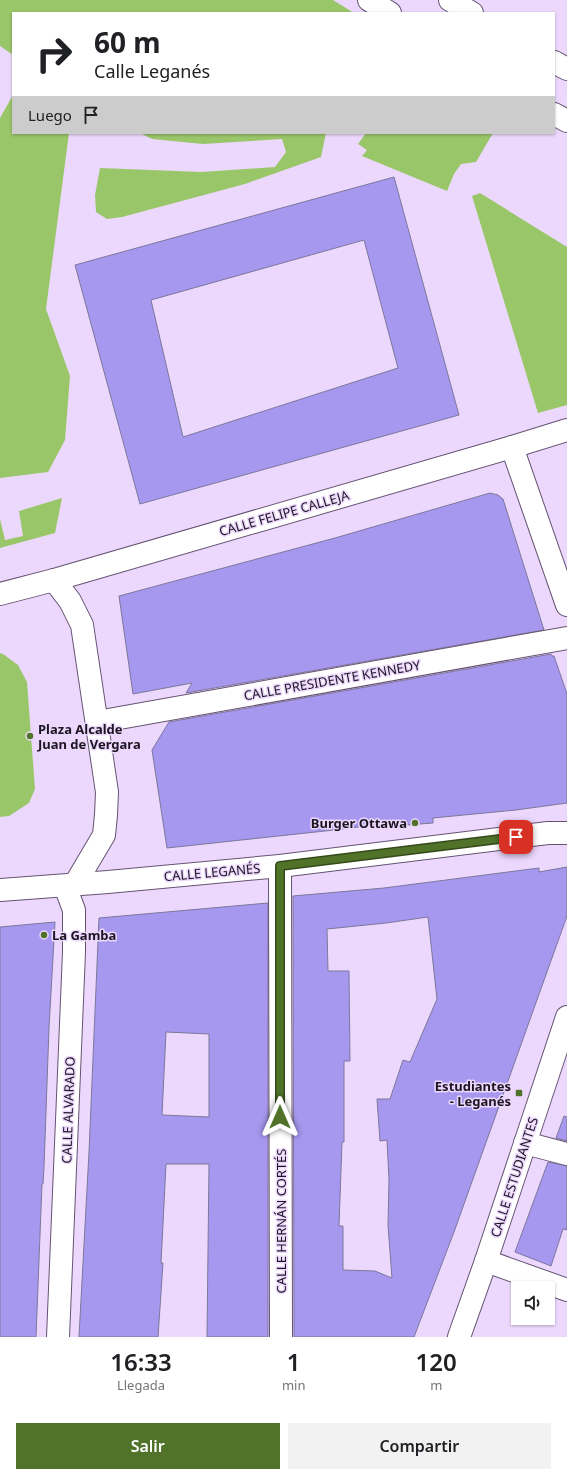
<!DOCTYPE html>
<html lang="es">
<head>
<meta charset="utf-8">
<style>
	:root { --surface:#fff; --page:#f2f2f2; --text:#202124; --muted:#757577; --accent:#517229 }
	body { margin:0; font-family:"Noto Sans",sans-serif; background:var(--page); color:var(--text); height:100vh; display:flex; flex-direction:column; font-size:15px; white-space:nowrap }
	* { box-sizing:border-box; margin:0 }
	p { font-size:13px; color:var(--muted) }
	.icon { flex:none; width:22px; height:22px; fill:none; stroke:currentColor; stroke-width:2; stroke-linecap:round; stroke-linejoin:round }
	.map { position:relative; height:1337px; overflow:hidden }
	.panel { display:flex; flex-direction:column; background:var(--surface); flex:1 }
	.panel>* { flex:none }
	.top-card { position:absolute; left:12px; top:12px; width:543px; height:122px; border-radius:0px; box-shadow:0 1px 3px #0004; background:#fff; color:var(--text); overflow:hidden }
	.fabs { position:absolute; left:511px; top:1281px; display:grid; gap:8px }
	.fabs a { display:grid; place-items:center; width:44px; height:44px; border-radius:0px; background:var(--surface); box-shadow:0 1px 3px #0004; font-size:20px }
	.pin { position:absolute; display:grid; place-items:center; width:34px; height:34px; color:#fff; margin:-17px; border-radius:8px; box-shadow:0 2px 6px #0006 }
	.me { position:absolute; width:44px; margin:-22px; rotate:0deg; stroke-linejoin:round; filter:drop-shadow(0 0 3px #0008) }
	.turn { display:flex; align-items:center; gap:14px; height:84px; padding:0 16px; font-size:18px }
	.turn .icon { width:52px; height:52px; stroke-width:2.5 }
	.turn b { display:block; font-size:28px; line-height:34px }
	.then { display:flex; align-items:center; height:38px; padding:0 16px; background:#0003; gap:8px; font-size:15px }
	.eta { display:flex; justify-content:space-evenly; align-items:center; height:68px; text-align:center }
	.eta b { font-size:24px; font-weight:600; line-height:28px }
	.button { display:flex; gap:8px; margin-top:auto; padding:8px 16px }
	.button a { flex:1; height:46px; border-radius:0px; background:var(--accent); color:#fff; font-size:16px; font-weight:600; line-height:46px; text-align:center }
	.button a+a { background:var(--page); color:var(--text) }
	.map>svg:first-child { display:block }
	.green { fill:#9ac66a }
	.building { fill:#a698ef; stroke:#7c779b; fill-rule:evenodd }
	.lines { fill:none; stroke-linecap:round; stroke-linejoin:round }
	.street-casing { stroke:#655372; stroke-width:24 }
	.secondary-casing { stroke:#655372; stroke-width:24 }
	.street { stroke:#fff; stroke-width:22 }
	.secondary { stroke:#fff; stroke-width:22 }
	.route-casing { stroke:#354a1b; stroke-width:10 }
	.route { stroke:#517229; stroke-width:7 }
	.poi-dot { fill:#517229; stroke:#edd8fd; stroke-width:1.5 }
	.labels { text-anchor:middle; stroke-width:3; stroke-linejoin:round; paint-order:stroke }
	.street-label { font-size:13px; fill:#1c1522; stroke:#edd8fd }
	.poi-label { font-size:13px; font-weight:bold; fill:#1c1522; stroke:#edd8fd; text-anchor:start }
</style>
</head>
<body>
<div class="map">
<svg width="567" height="1337" viewBox="0 0 567 1337">
	<rect width="100%" height="100%" fill="#edd8fd"/>
	<g class="green">
		<path d="M0 0H333L354 13H13V55L0 46Z"/>
		<path d="M13 95V133H69L46 309 70 376 65 440 48 472 0 478V118Z"/>
		<path d="M140 133H326L321 157 245 184 122 217 107 219 96 212 95 195 100 168 202 172 275 167 286 152 282 139 203 144 152 139Z"/>
		<path d="M366 133H493L476 162 461 164 454 174 447 191 362 156 367 150 358 144Z"/>
		<path d="M480 193 567 247V405L538 413 472 196Z"/>
		<path d="M62 498 55 533 0 548V519L5 540 23 536 19 511Z"/>
		<path d="M0 653 3 654 18 665 27 682 35 789 29 803 9 816 0 817Z"/>
	</g>
	<g class="building">
		<path d="M394 177 459 415 140 504 75 265ZM364 240 398 368 183 437 151 300Z"/>
		<path d="M490 493 498 495 503 499 544 630 186 693 192 683 133 694 119 596 335 538Z"/>
		<path d="M551 654 552 656H554L567 694V803L516 810 433 818V823L407 825V821L325 831 167 848 152 750 169 722Z"/>
		<path d="M567 867V916L454 1232 414 1337H294L293 896 384 888 539 868V872ZM428 917 437 999 410 1062 403 1060 390 1099H377L380 1141 387 1140 389 1180 388 1225 392 1278 375 1271 343 1270V1226H339L342 1142H344V1061H350L349 971H328L327 929 386 923Z"/>
		<path d="M268 903V1337H207L209 1164H166L161 1263H163L158 1337H79L89 1152 99 918ZM166 1032 209 1034V1117L162 1115Z"/>
		<path d="M55 922 49 1028 44 1167 43 1184H42L36 1337H0V927Z"/>
		<path d="M564 1116 567 1117V1141L556 1138Z"/>
		<path d="M548 1162 567 1166V1230L563 1229 551 1266 515 1252Z"/>
	</g>
	<g class="lines">
		<defs>
			<g id="street">
				<path d="M512 447 567 605"/>
				<path d="M54 580 70 601 82 625 107 792 106 815 104 835 75 884"/>
				<path d="M0 594 54 580 512 447 567 430"/>
				<path d="M97 722 567 638"/>
				<path d="M280 866 281 1337"/>
				<path d="M525 1143 567 1154"/>
				<path d="M486 1261 567 1290"/>
				<path d="M58 1337 74 952V910L65 886"/>
				<path d="M459 1337 486 1261 567 1017"/>
			</g>
			<g id="secondary">
				<path d="M369 0 390 13"/>
				<path d="M450 0 472 13"/>
				<path d="M554 62 567 69"/>
				<path d="M554 114 567 121"/>
				<path d="M0 890 108 882 280 866 548 833H567"/>
			</g>
		</defs>
		<use href="#street" class="street-casing"/>
		<use href="#secondary" class="secondary-casing"/>
		<use href="#street" class="street"/>
		<use href="#secondary" class="secondary"/>
	</g>
	<g class="lines">
		<defs>
			<path id="route" d="M280 1117V866L516 837"/>
		</defs>
		<use href="#route" class="route-casing"/>
		<use href="#route" class="route"/>
	</g>
	<g class="poi-dot">
		<circle cx="30" cy="736" r="4"/>
		<circle cx="415" cy="823" r="4"/>
		<circle cx="44" cy="935" r="4"/>
		<rect x="515" y="1089" width="8" height="8" rx="2"/>
	</g>
	<g class="labels">
		<g class="street-label">
			<text transform="translate(284 513) rotate(-16)" y="5">CALLE FELIPE CALLEJA</text>
			<text transform="translate(332 680) rotate(-10)" y="5">CALLE PRESIDENTE KENNEDY</text>
			<text transform="translate(212 872) rotate(-5)" y="5">CALLE LEGANÉS</text>
			<text transform="translate(68 1110) rotate(-88)" y="5">CALLE ALVARADO</text>
			<text transform="translate(514 1177) rotate(-72)" y="5">CALLE ESTUDIANTES</text>
			<text transform="translate(281 1221) rotate(-90)" y="5">CALLE HERNÁN CORTÉS</text>
		</g>
		<g class="poi-label">
			<text x="38" y="734">Plaza Alcalde<tspan x="38" dy="15">Juan de Vergara</tspan></text>
			<text x="407" y="828" text-anchor="end">Burger Ottawa</text>
			<text x="52" y="940">La Gamba</text>
			<text x="511" y="1091" text-anchor="end">Estudiantes<tspan x="511" dy="15">- Leganés</tspan></text>
		</g>
	</g>
</svg>
<div class="fabs">
<a><svg class="icon" aria-label="sound" viewBox="0 0 24 24"><path d="M4 9h4l5-4v14l-5-4H4zM17 9q2 3 0 6"/></svg></a>
</div>
<div class="pin" style="left:516px;top:837px;background:#d93025"><svg class="icon" aria-label="arrive" viewBox="0 0 24 24"><path d="M6 21V4h12l-3 4 3 4H6"/></svg></div>
<svg class="me" style="left:280px;top:1117px" viewBox="-20 -20 40 40"><path d="M0-17L14 15 0 8-14 15z" fill="#517229" stroke="#fff" stroke-width="4"/></svg>
<div class="top-card">
<div class="turn"><svg class="icon" aria-label="right" viewBox="0 0 24 24"><path d="M7 20v-9h11M14 6l5 5-5 5"/></svg><div><b>60 m</b>Calle Leganés</div></div>
<div class="then">Luego<svg class="icon" aria-label="arrive" viewBox="0 0 24 24"><path d="M6 21V4h12l-3 4 3 4H6"/></svg></div>
</div>
</div>
<section class="panel">
<div class="eta">
<div><b>16:33</b><p>Llegada</p></div>
<div><b>1</b><p>min</p></div>
<div><b>120</b><p>m</p></div>
</div>
<div class="button"><a>Salir</a><a>Compartir</a></div>
</section>
</body>
</html>
